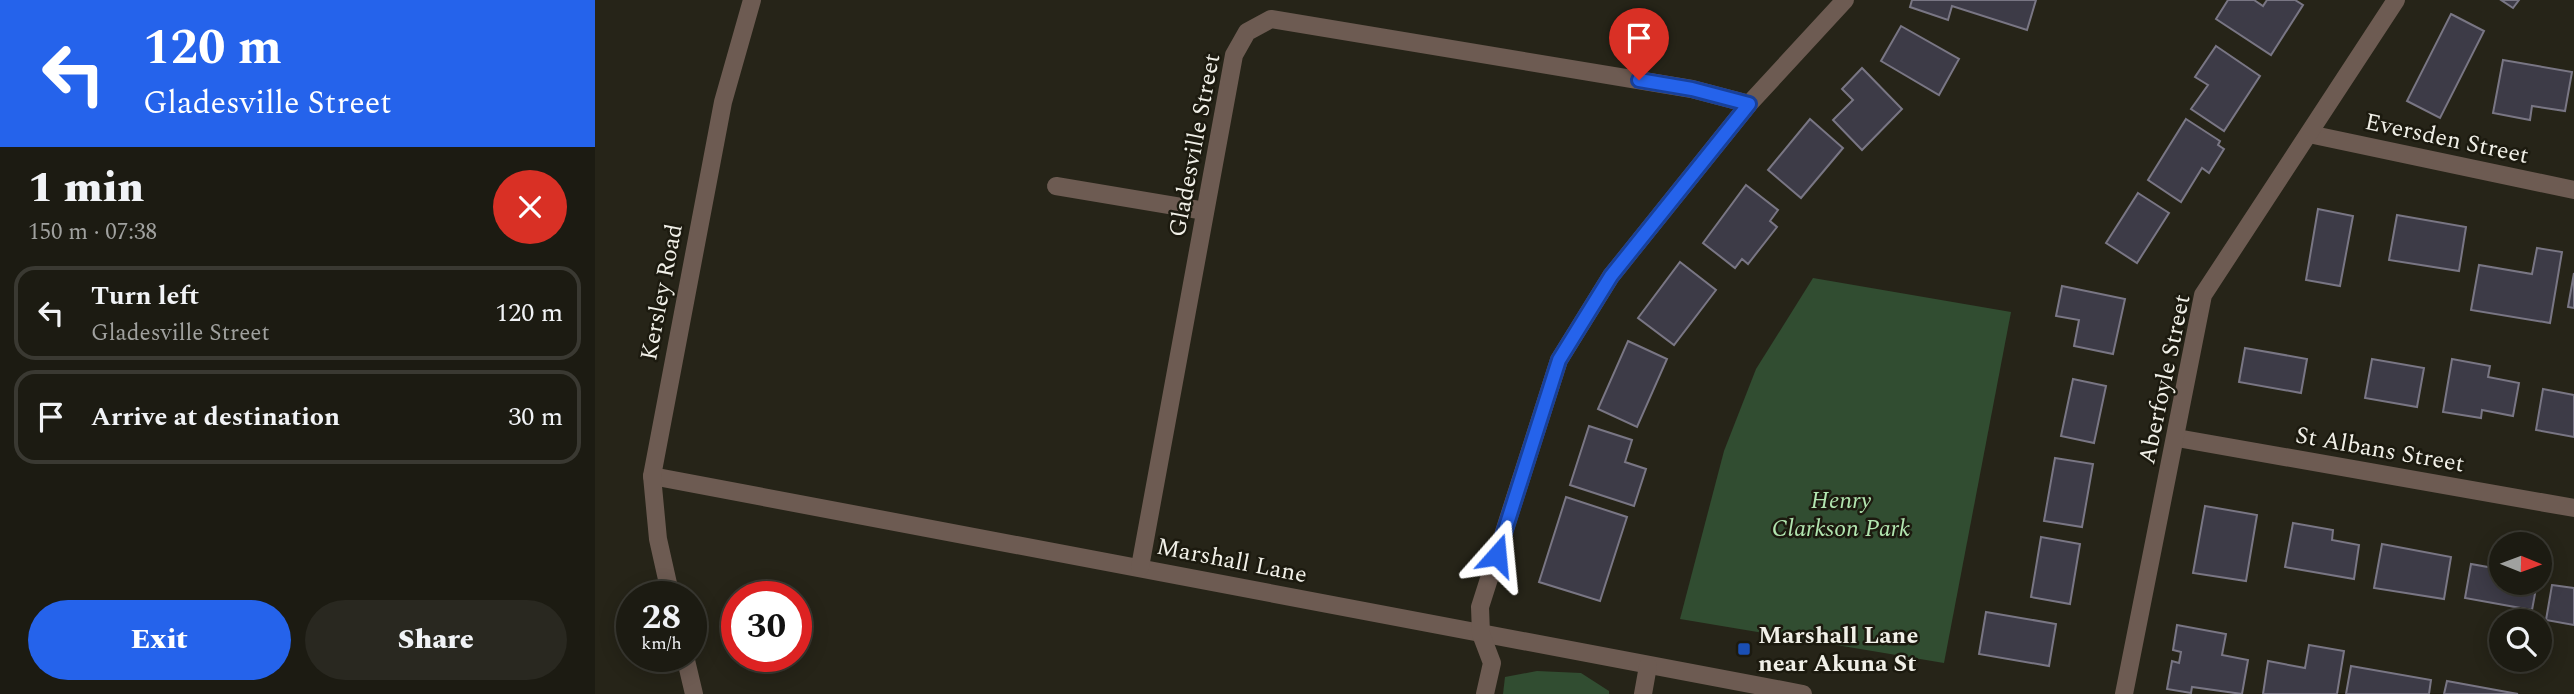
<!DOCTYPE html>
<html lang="en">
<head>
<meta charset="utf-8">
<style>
	:root { --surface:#1c1b12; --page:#292820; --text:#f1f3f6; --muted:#a0a19f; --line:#3a3932; --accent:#2563eb }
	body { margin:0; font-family:Spectral,serif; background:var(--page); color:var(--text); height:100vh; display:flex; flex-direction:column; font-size:26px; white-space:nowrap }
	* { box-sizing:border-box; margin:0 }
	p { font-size:23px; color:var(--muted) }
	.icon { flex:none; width:38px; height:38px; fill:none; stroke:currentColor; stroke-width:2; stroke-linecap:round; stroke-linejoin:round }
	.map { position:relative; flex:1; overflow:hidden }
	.sheet { display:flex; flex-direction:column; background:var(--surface); width:595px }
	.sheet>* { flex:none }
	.top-card { background:#2563eb; color:#fff; overflow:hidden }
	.needle { width:46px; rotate:91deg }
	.fabs { position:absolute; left:1894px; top:532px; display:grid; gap:14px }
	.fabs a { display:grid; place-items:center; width:63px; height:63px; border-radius:50%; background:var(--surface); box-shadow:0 4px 18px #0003,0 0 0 2px var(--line); font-size:35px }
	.speed { position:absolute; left:21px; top:581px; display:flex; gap:14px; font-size:35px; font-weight:700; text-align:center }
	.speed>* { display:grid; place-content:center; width:91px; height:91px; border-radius:50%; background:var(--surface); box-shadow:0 4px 18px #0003,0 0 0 2px var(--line); line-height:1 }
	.speed small { font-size:18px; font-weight:400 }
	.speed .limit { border:10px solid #d22; background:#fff; color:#111 }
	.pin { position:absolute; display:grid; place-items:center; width:60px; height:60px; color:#fff; margin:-72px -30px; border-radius:50% 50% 50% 0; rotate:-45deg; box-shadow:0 0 7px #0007 }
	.pin .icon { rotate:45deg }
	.me { position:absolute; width:77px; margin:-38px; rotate:18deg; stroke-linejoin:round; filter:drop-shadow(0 0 5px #0008) }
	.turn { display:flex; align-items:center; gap:24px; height:147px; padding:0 28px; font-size:32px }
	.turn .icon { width:91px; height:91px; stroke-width:2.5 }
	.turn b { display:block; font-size:49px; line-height:60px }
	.round { display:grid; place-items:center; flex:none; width:74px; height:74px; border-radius:37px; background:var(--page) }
	.headline { display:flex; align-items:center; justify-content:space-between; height:119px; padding:0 28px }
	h1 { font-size:42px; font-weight:800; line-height:52px }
	.primary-button { display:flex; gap:14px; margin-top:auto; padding:14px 28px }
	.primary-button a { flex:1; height:80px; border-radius:42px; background:var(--accent); color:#fff; font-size:28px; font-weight:800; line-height:80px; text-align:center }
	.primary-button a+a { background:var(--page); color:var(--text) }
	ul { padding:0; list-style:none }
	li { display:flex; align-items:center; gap:21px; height:94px; margin:0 14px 10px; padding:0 14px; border:4px solid var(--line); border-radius:21px }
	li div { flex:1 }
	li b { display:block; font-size:26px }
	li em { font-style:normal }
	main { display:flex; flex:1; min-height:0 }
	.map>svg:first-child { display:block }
	.green { fill:#314d31 }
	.building { fill:#3d3b47; stroke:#797684; stroke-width:2 }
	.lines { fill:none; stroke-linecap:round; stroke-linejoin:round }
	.minor { stroke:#6d5b52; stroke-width:18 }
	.route-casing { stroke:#184099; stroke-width:18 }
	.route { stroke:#2563eb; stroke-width:12 }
	.transit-dot { fill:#1a4fb4; stroke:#1c1a0f; stroke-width:2.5 }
	.labels { text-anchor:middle; stroke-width:5; stroke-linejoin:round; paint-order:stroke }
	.street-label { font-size:24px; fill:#f1f0e8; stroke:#1c1a0f }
	.park-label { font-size:24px; font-style:italic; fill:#b2e6b0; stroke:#1c1a0f }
	.poi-label { font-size:24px; font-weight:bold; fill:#f1f0e8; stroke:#1c1a0f; text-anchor:start }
</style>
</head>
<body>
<main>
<section class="sheet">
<div class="top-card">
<div class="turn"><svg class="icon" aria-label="left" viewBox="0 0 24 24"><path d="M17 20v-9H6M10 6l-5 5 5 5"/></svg><div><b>120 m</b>Gladesville Street</div></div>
</div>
<div class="headline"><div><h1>1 min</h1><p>150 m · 07:38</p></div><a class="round" style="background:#d93025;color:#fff"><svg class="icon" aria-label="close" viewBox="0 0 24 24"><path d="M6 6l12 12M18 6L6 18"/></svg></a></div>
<ul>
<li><svg class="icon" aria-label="left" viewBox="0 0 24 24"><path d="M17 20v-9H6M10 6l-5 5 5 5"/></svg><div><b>Turn left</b><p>Gladesville Street</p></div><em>120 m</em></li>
<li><svg class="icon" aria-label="arrive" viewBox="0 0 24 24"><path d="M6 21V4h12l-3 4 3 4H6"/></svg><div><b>Arrive at destination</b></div><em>30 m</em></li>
</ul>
<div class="primary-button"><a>Exit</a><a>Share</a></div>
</section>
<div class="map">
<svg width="1979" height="694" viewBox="0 0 1979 694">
	<rect width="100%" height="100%" fill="#262418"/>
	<g class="green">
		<path d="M1218 278 1416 312 1349 663 1085 619 1129 451 1161 369Z"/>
		<path d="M942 671 986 673 1014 691V694H908L910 677Z"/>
	</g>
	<g class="building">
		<path d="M1317 0H1441L1432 30 1357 6 1353 20 1315 7Z"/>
		<path d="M1633 0H1659L1668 6 1672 0H1700L1708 5 1676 55 1621 19Z"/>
		<path d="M1906 0H1924L1918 8Z"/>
		<path d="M1856 14 1889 31 1845 118 1812 101Z"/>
		<path d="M1306 26 1364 59 1344 95 1286 61Z"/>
		<path d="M1621 46 1665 76 1629 131 1596 109 1613 85 1600 77Z"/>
		<path d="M1908 60 1977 72 1970 111 1937 106 1935 120 1898 113Z"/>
		<path d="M1267 68 1307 109 1267 150 1238 120 1258 100 1247 89Z"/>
		<path d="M1215 119 1248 148 1206 198 1173 170Z"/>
		<path d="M1591 119 1625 141 1623 145 1629 149 1614 173 1607 168 1586 202 1553 180Z"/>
		<path d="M1151 185 1183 210 1175 221 1182 227 1153 264 1147 259 1140 268 1108 243Z"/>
		<path d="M1543 193 1574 213 1542 263 1511 243Z"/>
		<path d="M1723 209 1758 216 1745 286 1711 280Z"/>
		<path d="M1802 215 1871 227 1864 271 1794 260Z"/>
		<path d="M1942 248 1967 252 1955 323 1876 310 1884 265 1937 274Z"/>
		<path d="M1085 262 1121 290 1079 345 1043 318Z"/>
		<path d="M1979 273V308L1973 307Z"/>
		<path d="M1467 286 1530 299 1518 354 1479 346 1484 320 1461 316Z"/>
		<path d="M1033 341 1072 359 1042 427 1003 409Z"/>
		<path d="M1650 348 1712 359 1706 393 1644 382Z"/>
		<path d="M1777 359 1829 368 1822 407 1770 398Z"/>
		<path d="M1857 359 1895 366 1893 377 1924 383 1918 416 1887 410 1886 418 1848 412Z"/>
		<path d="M1478 379 1511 386 1499 443 1466 436Z"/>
		<path d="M1948 389 1979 395V437L1941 430Z"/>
		<path d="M994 426 1037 440 1030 462 1051 469 1039 506 975 485Z"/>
		<path d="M1460 458 1498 464 1487 527 1449 521Z"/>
		<path d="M971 497 1032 517 1005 601 944 582Z"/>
		<path d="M1610 506 1662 515 1651 581 1598 573Z"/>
		<path d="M1698 523 1738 530 1737 540 1764 545 1759 579 1690 567Z"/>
		<path d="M1446 537 1485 544 1475 604 1436 597Z"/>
		<path d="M1787 544 1856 557 1849 599 1779 588Z"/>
		<path d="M1905 562 1906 583H1942L1937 610 1870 598 1876 564 1904 569Z"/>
		<path d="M1957 585 1979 588V625L1951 620Z"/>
		<path d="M1391 612 1461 624 1454 666 1384 654Z"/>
		<path d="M1582 625 1631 634 1627 655 1653 660 1647 694 1597 687 1596 693 1572 689 1577 661 1584 663 1586 652 1578 650Z"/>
		<path d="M1714 645 1749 651 1742 694H1668L1673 661 1710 668Z"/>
		<path d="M1756 666 1836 680 1834 694H1751Z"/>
		<path d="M1852 681 1923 694H1849Z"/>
	</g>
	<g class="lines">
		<g class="minor">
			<path d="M1714 134 1979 190"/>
			<path d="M461 186 610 211"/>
			<path d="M1582 438 1979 508"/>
			<path d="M57 476 1208 694"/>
			<path d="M545 567 639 55 652 32 676 19 1097 89 1154 104"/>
			<path d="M76 597 63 539 57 476 128 102 157 0"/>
			<path d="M90 656 99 694"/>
			<path d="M890 694 897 663 886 634 885 607 964 360 1016 276 1154 104 1250 0"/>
			<path d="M1048 694 1053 666"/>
			<path d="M1529 694 1608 295 1801 0"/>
		</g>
	</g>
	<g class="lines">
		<defs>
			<path id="route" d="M902 555 964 360 1016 276 1154 104 1097 89 1044 80"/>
		</defs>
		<use href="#route" class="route-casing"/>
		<use href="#route" class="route"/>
	</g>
	<rect class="transit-dot" x="1142" y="642" width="14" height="14" rx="3.5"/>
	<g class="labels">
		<g class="street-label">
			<text transform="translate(1852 138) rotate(12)" y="8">Eversden Street</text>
			<text transform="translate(599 145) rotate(-79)" y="8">Gladesville Street</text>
			<text transform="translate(66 292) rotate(-79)" y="8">Kersley Road</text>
			<text transform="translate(1569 379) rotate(-78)" y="8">Aberfoyle Street</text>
			<text transform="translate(1785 449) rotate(10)" y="8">St Albans Street</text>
			<text transform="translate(637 560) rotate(11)" y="8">Marshall Lane</text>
		</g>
		<g class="park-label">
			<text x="1246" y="508">Henry<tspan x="1246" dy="28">Clarkson Park</tspan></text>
		</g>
		<g class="poi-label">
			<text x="1163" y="643">Marshall Lane<tspan x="1163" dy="28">near Akuna St</tspan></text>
		</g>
	</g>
</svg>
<div class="fabs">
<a><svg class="needle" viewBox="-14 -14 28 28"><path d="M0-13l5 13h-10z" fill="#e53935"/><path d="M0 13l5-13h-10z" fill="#a0a19f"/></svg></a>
<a><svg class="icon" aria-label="search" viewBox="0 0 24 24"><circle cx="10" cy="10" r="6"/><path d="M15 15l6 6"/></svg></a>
</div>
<div class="speed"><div>28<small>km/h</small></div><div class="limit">30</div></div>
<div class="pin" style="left:1044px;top:80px;background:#d93025"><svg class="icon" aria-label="arrive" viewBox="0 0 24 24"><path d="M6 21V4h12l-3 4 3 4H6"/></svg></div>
<svg class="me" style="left:902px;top:555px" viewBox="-20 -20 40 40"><path d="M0-17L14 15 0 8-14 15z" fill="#2563eb" stroke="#fff" stroke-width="4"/></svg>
</div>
</main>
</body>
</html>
